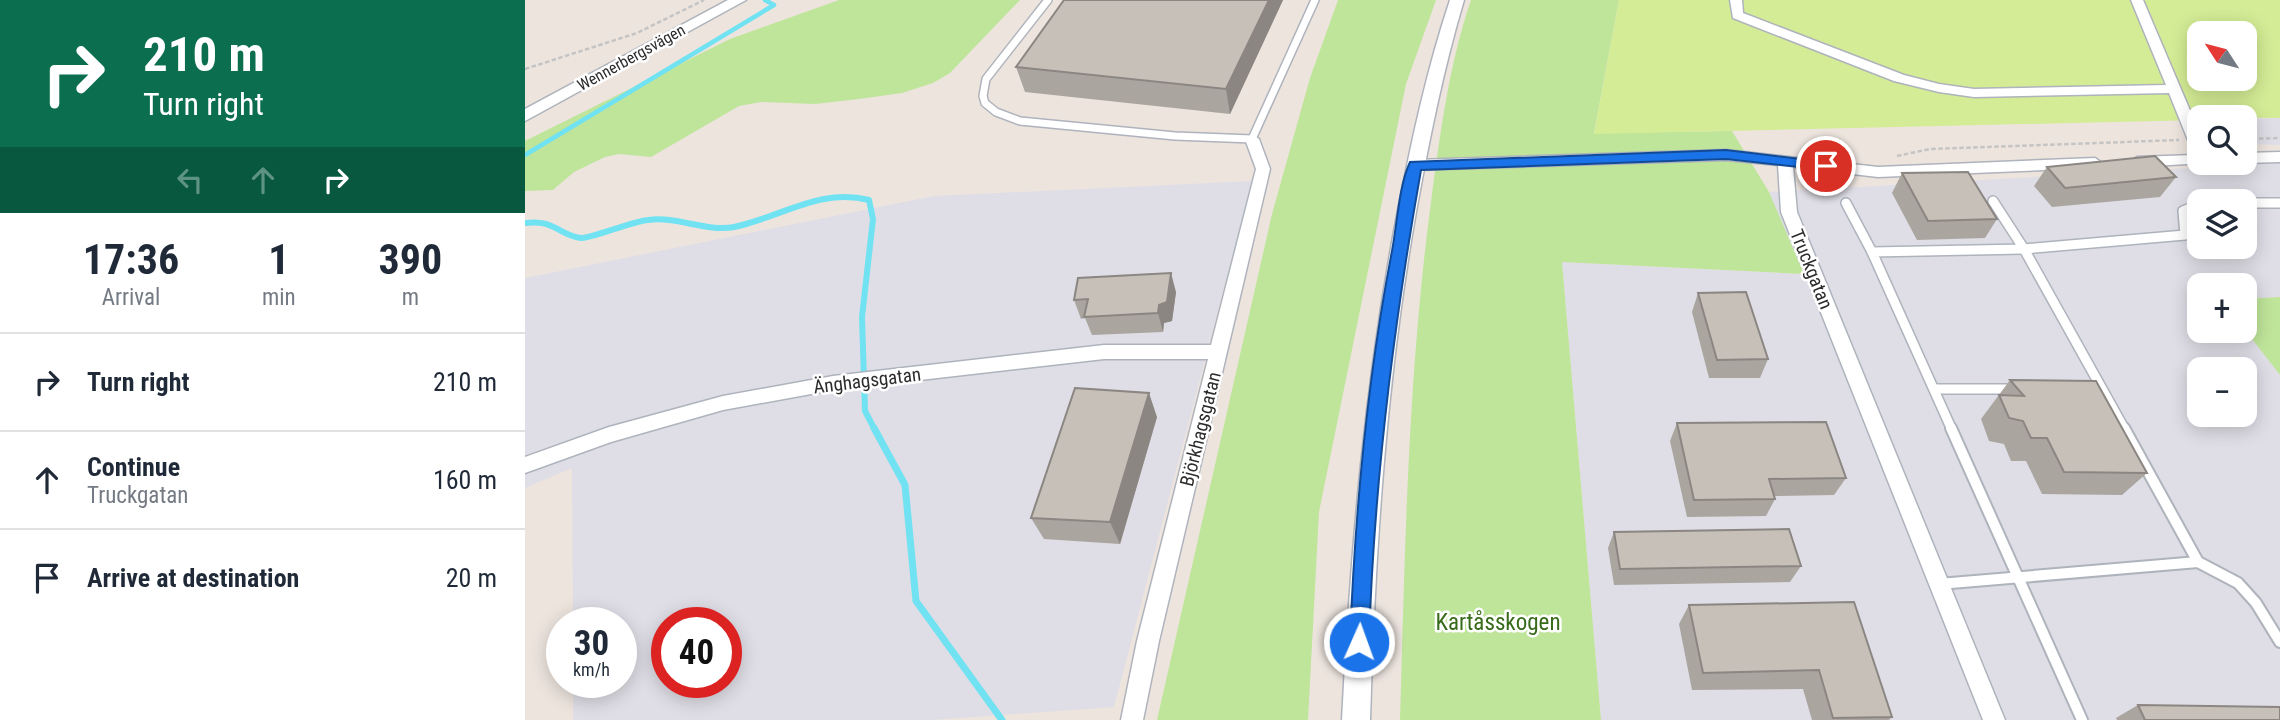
<!DOCTYPE html>
<html lang="en">
<head>
<meta charset="utf-8">
<style>
	:root { --surface:#fff; --page:#f2f2f3; --text:#1f2937; --muted:#747a83; --line:#e0e1e3 }
	body { margin:0; font-family:"Roboto Condensed",sans-serif; background:var(--page); color:var(--text); height:100vh; display:flex; flex-direction:column; font-size:26px; white-space:nowrap }
	* { box-sizing:border-box; margin:0 }
	p { font-size:23px; color:var(--muted) }
	.icon { flex:none; width:38px; height:38px; fill:none; stroke:currentColor; stroke-width:2; stroke-linecap:round; stroke-linejoin:round }
	.map { position:relative; flex:1; overflow:hidden }
	.details { display:flex; flex-direction:column; background:var(--surface); width:525px }
	.details>* { flex:none }
	.guide { background:#0b6e4f; color:#fff; overflow:hidden }
	.needle { width:46px; rotate:306deg }
	.buttons { position:absolute; left:1662px; top:21px; display:grid; gap:14px }
	.buttons a { display:grid; place-items:center; width:70px; height:70px; border-radius:14px; background:var(--surface); box-shadow:0 4px 18px #0003; font-size:35px }
	.speed { position:absolute; left:21px; top:607px; display:flex; gap:14px; font-size:35px; font-weight:700; text-align:center }
	.speed>* { display:grid; place-content:center; width:91px; height:91px; border-radius:50%; background:var(--surface); box-shadow:0 4px 18px #0003; line-height:1 }
	.speed small { font-size:18px; font-weight:400 }
	.speed .limit { border:10px solid #d22; background:#fff; color:#111 }
	.pin { position:absolute; display:grid; place-items:center; width:60px; height:60px; color:#fff; margin:-30px; border:4px solid #fff; border-radius:50%; box-shadow:0 2px 7px #0007 }
	.me { position:absolute; width:77px; margin:-38px; rotate:2deg; stroke-linejoin:round; filter:drop-shadow(0 0 5px #0008) }
	.turn { display:flex; align-items:center; gap:24px; height:147px; padding:0 28px; font-size:32px }
	.turn .icon { width:91px; height:91px; stroke-width:2.5 }
	.turn b { display:block; font-size:49px; line-height:60px }
	.lanes { display:flex; align-items:center; height:66px; padding:0 28px; background:#0003; justify-content:center; gap:35px; direction:ltr }
	.lanes .off { opacity:.35 }
	.eta { display:flex; justify-content:space-evenly; align-items:center; height:119px; text-align:center }
	.eta b { font-size:42px; font-weight:700; line-height:49px }
	ul { padding:0; list-style:none }
	li { display:flex; align-items:center; gap:21px; height:98px; padding:0 28px; border-top:2px solid var(--line) }
	li div { flex:1 }
	li b { display:block; font-size:26px }
	li em { font-style:normal }
	main { display:flex; flex:1; min-height:0 }
	.map>svg:first-child { display:block }
	.industrial { fill:#dfdee6; fill-rule:evenodd }
	.green { fill:#bfe59a }
	.pitch { fill:#d4ec95; fill-rule:evenodd }
	.lines { fill:none; stroke-linecap:round; stroke-linejoin:round }
	.stream-far2 { stroke:#70e2f1; stroke-width:4.5 }
	.stream-far1 { stroke:#70e2f1; stroke-width:6 }
	.stream { stroke:#70e2f1; stroke-width:7 }
	.service-far2-casing { stroke:#aeb3bc; stroke-width:10 }
	.service-far1-casing { stroke:#aeb3bc; stroke-width:12 }
	.service-casing { stroke:#aeb3bc; stroke-width:14 }
	.minor-casing { stroke:#aeb3bc; stroke-width:3 }
	.tertiary-casing { stroke:#aeb3bc; stroke-width:3 }
	.path { stroke:#c4c4c4; stroke-width:2.5; stroke-dasharray:4.5 2.5; stroke-linecap:butt }
	.service-far2 { stroke:#fff; stroke-width:7 }
	.service-far1 { stroke:#fff; stroke-width:9 }
	.service { stroke:#fff; stroke-width:10 }
	.minor { fill:#fff; fill-rule:evenodd }
	.tertiary { fill:#fff; fill-rule:evenodd }
	.wall { fill:#aaa59f }
	.shaded-wall { fill:#8b8682 }
	.building { fill:#c6c0b9; stroke:#8b8682; stroke-width:2 }
	.route { fill:#1a73e8; stroke:#114b97; stroke-width:2 }
	.labels { text-anchor:middle; stroke-width:5; stroke-linejoin:round; paint-order:stroke }
	.far-street-label { font-size:16px; fill:#2c2c2c; stroke:#fff }
	.street-label { font-size:19px; fill:#2c2c2c; stroke:#fff }
	.near-park-label { font-size:23px; fill:#376b19; stroke:#fff }
</style>
</head>
<body>
<main>
<section class="details">
<div class="guide">
<div class="turn"><svg class="icon" aria-label="right" viewBox="0 0 24 24"><path d="M7 20v-9h11M14 6l5 5-5 5"/></svg><div><b>210 m</b>Turn right</div></div>
<div class="lanes"><svg class="icon off" aria-label="left" viewBox="0 0 24 24"><path d="M17 20v-9H6M10 6l-5 5 5 5"/></svg><svg class="icon off" aria-label="ahead" viewBox="0 0 24 24"><path d="M12 20V5M6 11l6-6 6 6"/></svg><svg class="icon" aria-label="right" viewBox="0 0 24 24"><path d="M7 20v-9h11M14 6l5 5-5 5"/></svg></div>
</div>
<div class="eta">
<div><b>17:36</b><p>Arrival</p></div>
<div><b>1</b><p>min</p></div>
<div><b>390</b><p>m</p></div>
</div>
<ul>
<li><svg class="icon" aria-label="right" viewBox="0 0 24 24"><path d="M7 20v-9h11M14 6l5 5-5 5"/></svg><div><b>Turn right</b></div><em>210 m</em></li>
<li><svg class="icon" aria-label="ahead" viewBox="0 0 24 24"><path d="M12 20V5M6 11l6-6 6 6"/></svg><div><b>Continue</b><p>Truckgatan</p></div><em>160 m</em></li>
<li><svg class="icon" aria-label="arrive" viewBox="0 0 24 24"><path d="M6 21V4h12l-3 4 3 4H6"/></svg><div><b>Arrive at destination</b></div><em>20 m</em></li>
</ul>
</section>
<div class="map">
<svg width="1755" height="720" viewBox="0 0 1755 720">
	<rect width="100%" height="100%" fill="#ede4de"/>
	<g class="industrial">
		<path d="M1755 118V145L1720 144V119Z"/>
		<path d="M1755 163V297L1720 299V285H1675V331L1720 330 1755 375V720H1076L1037 262 1278 274 1244 192ZM1675 201H1720V247H1675ZM1675 369H1720V415H1675Z"/>
		<path d="M727 181 589 707 407 720H48V683L96 682V623H48L47 468 0 488V278L409 196ZM142 623H201V682H142Z"/>
	</g>
	<g class="green">
		<path d="M314 0H495L425 73 408 83 377 93 334 99 290 104 236 102 214 106 126 157 94 154 80 157 49 172 28 190 0 191V141L205 39Z"/>
		<path d="M813 0H911L881 84 794 512 783 720H632L747 214 785 78Z"/>
		<path d="M946 0H1094L1069 133 1207 131 1244 192 1279 274 1037 262 1076 720H875C880 547 883 374 906 202 915 135 924 64 946 0Z"/>
		<path d="M1755 297V375L1720 330V299Z"/>
	</g>
	<path class="pitch" d="M1094 0H1755V118L1675 117V120L1069 134ZM1675 33H1720V79H1675Z"/>
	<g class="lines">
		<path class="stream-far2" d="M0 155 249 5 240 0"/>
		<path class="stream-far1" d="M0 223C30 219 33 235 56 238 65 239 108 221 123 220 152 216 181 232 209 227 254 218 296 187 344 200L348 219 337 317 340 411 350 430"/>
		<path class="stream" d="M349 428 380 485 391 601 477 720"/>
		<defs>
			<path id="service-far2" d="M523 0 461 79 458 96 460 103 471 112 495 121 650 136 727 139 790 0"/>
			<g id="service-far1">
				<path d="M1321 203 1347 252"/>
				<path d="M1720 203H1755"/>
				<path d="M1409 389H1488"/>
				<path d="M1427 430 1347 252 1499 249 1468 201"/>
				<path d="M1600 430 1499 249 1660 235 1658 211 1675 204"/>
			</g>
			<g id="service">
				<path d="M1426 428 1557 720"/>
				<path d="M1599 428 1673 562"/>
				<path d="M1414 584 1673 562 1713 583 1731 603 1755 642"/>
			</g>
			<g id="minor">
				<path d="M1205 0H1217L1218 13 1379 75 1414 84 1449 89 1641 85 1606 0H1618L1675 134V163H1679L1612 167 1605 162 1612 157 1669 155 1644 93 1449 97 1414 92 1369 81 1208 18Z"/>
				<path d="M727 134 734 139 745 169 634 641 618 720H596L612 641 683 359H579L308 390 198 410 86 442 0 473V457L84 427 198 396 308 376 579 345H686L731 169 720 139Z"/>
				<path d="M1201 150 1353 167 1570 158 1577 163 1570 168 1353 177 1268 167 1272 212 1480 720H1458L1256 212 1253 165 1201 160 890 170 883 165 890 160Z"/>
				<path d="M1755 152V162L1720 163V153Z"/>
			</g>
			<g id="tertiary">
				<path d="M203 0H221L0 121V109Z"/>
				<path d="M925 0H939C918 70 904 141 891 212 861 381 850 549 845 720H817C826 547 840 381 873 210 887 139 902 69 925 0Z"/>
			</g>
		</defs>
		<use href="#service-far2" class="service-far2-casing"/>
		<use href="#service-far1" class="service-far1-casing"/>
		<use href="#service" class="service-casing"/>
		<use href="#minor" class="minor-casing"/>
		<use href="#tertiary" class="tertiary-casing"/>
		<g class="path">
			<path d="M0 69 112 33 179 0"/>
			<path d="M1720 139 1755 138"/>
			<path d="M1372 156 1405 149 1654 140"/>
		</g>
		<use href="#service-far2" class="service-far2"/>
		<use href="#service-far1" class="service-far1"/>
		<use href="#service" class="service"/>
		<use href="#minor" class="minor"/>
		<use href="#tertiary" class="tertiary"/>
	</g>
	<g class="wall">
		<path d="M539 0H758L705 114 500 92 491 67Z"/>
		<path d="M1522 167 1651 177 1635 197 1527 207 1509 186Z"/>
		<path d="M1377 173 1472 219 1460 238 1392 240 1367 193Z"/>
		<path d="M651 292 647 321 639 323 638 332 567 335 560 318 556 319 549 300Z"/>
		<path d="M1173 293 1243 359 1235 378H1184L1167 312Z"/>
		<path d="M1485 380 1622 473 1597 495 1517 494 1501 461H1486L1479 444 1464 441 1456 419Z"/>
		<path d="M632 417 595 544 519 539 506 518Z"/>
		<path d="M1152 423 1321 478 1309 495 1249 496 1250 499 1241 516 1162 517 1145 441Z"/>
		<path d="M1089 532 1276 566 1265 582 1089 585 1083 548Z"/>
		<path d="M1329 602 1367 717 1364 720H1287L1278 689 1167 690 1154 624 1164 605Z"/>
		<path d="M1613 705 1755 720H1592L1591 718Z"/>
	</g>
	<g class="shaded-wall">
		<path d="M744 0H758L705 114 701 89Z"/>
		<path d="M646 273 651 292 647 321 639 323 638 332 633 313 634 305Z"/>
		<path d="M624 393 632 417 595 544 585 522Z"/>
	</g>
	<g class="building">
		<path d="M539 0H744L701 89 491 67Z"/>
		<path d="M1630 156 1651 177 1540 188 1522 167Z"/>
		<path d="M1443 172 1472 219 1403 221 1377 173Z"/>
		<path d="M646 273 642 302 634 305 633 313 559 317 563 299 549 300 553 278Z"/>
		<path d="M1221 292 1243 359 1192 360 1173 293Z"/>
		<path d="M1485 380 1571 381 1622 473 1539 472 1522 438H1506L1498 421 1484 418 1474 395 1499 396Z"/>
		<path d="M550 388 624 393 585 522 506 518Z"/>
		<path d="M1301 422 1321 478 1244 479 1250 499 1169 500 1152 423Z"/>
		<path d="M1264 529 1276 566 1095 569 1089 532Z"/>
		<path d="M1329 602 1367 717 1308 718 1294 670 1178 673 1164 605Z"/>
		<path d="M1613 705 1755 707V720H1620Z"/>
	</g>
	<path class="route" d="M1201 150 1301 162 1308 166 1301 170 1201 159 896 170C868 328 849 481 844 642L841 649 834 652 827 649 825 642C830 511 842 380 867 251 872 225 874 185 885 162Z"/>
	<g class="labels">
		<g class="far-street-label">
			<text transform="translate(106 57) rotate(-29)" y="6">Wennerbergsvägen</text>
		</g>
		<g class="street-label">
			<text transform="translate(1287 269) rotate(68)" y="7">Truckgatan</text>
			<text transform="translate(342 380) rotate(-7)" y="7">Änghagsgatan</text>
			<text transform="translate(675 429) rotate(-76)" y="7">Björkhagsgatan</text>
		</g>
		<g class="near-park-label">
			<text x="973" y="630">Kartåsskogen</text>
		</g>
	</g>
</svg>
<div class="buttons">
<a><svg class="needle" viewBox="-14 -14 28 28"><path d="M0-13l5 13h-10z" fill="#e53935"/><path d="M0 13l5-13h-10z" fill="#747a83"/></svg></a>
<a><svg class="icon" aria-label="search" viewBox="0 0 24 24"><circle cx="10" cy="10" r="6"/><path d="M15 15l6 6"/></svg></a>
<a><svg class="icon" aria-label="layers" viewBox="0 0 24 24"><path d="M12 4l9 5-9 5-9-5zM3 14l9 5 9-5"/></svg></a>
<a>+</a>
<a>−</a>
</div>
<div class="speed"><div>30<small>km/h</small></div><div class="limit">40</div></div>
<div class="pin" style="left:1301px;top:166px;background:#d93025"><svg class="icon" aria-label="arrive" viewBox="0 0 24 24"><path d="M6 21V4h12l-3 4 3 4H6"/></svg></div>
<svg class="me" style="left:834px;top:642px" viewBox="-20 -20 40 40"><circle r="17" fill="#1a73e8" stroke="#fff" stroke-width="3"/><path d="M0-11L8 9 0 5-8 9z" fill="#fff"/></svg>
</div>
</main>
</body>
</html>
